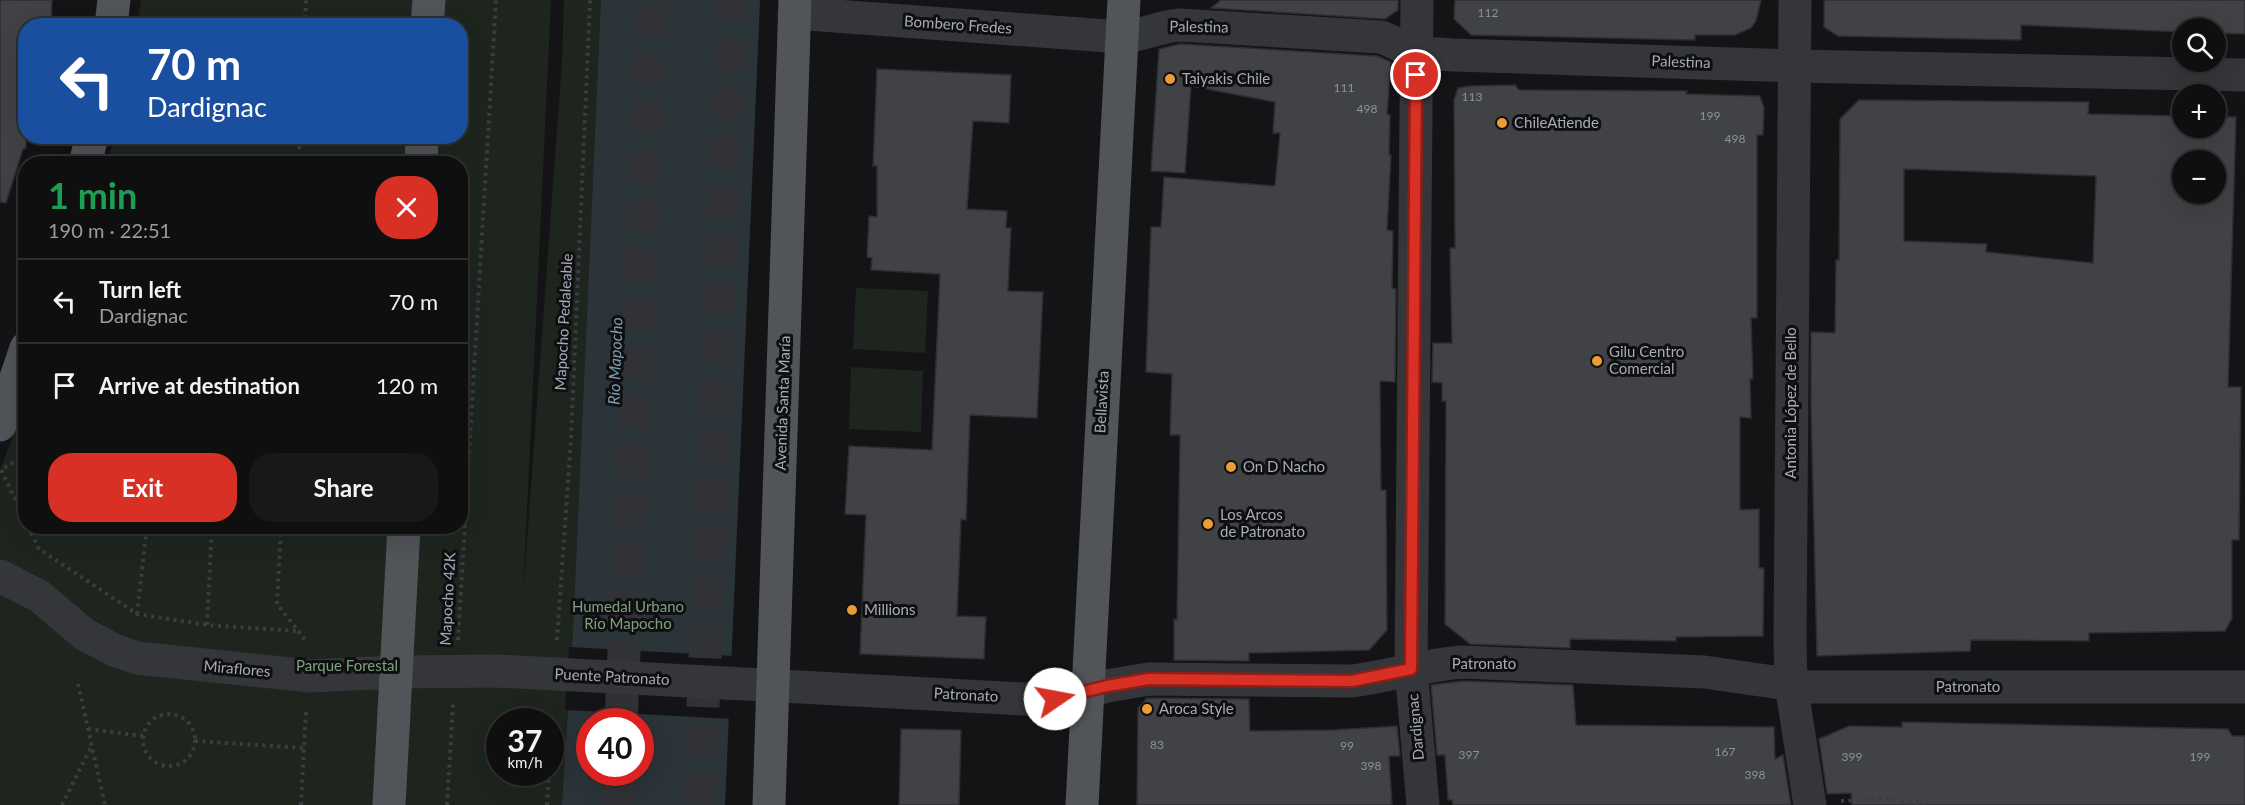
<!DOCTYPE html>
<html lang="en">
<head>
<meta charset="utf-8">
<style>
	:root { --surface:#0f0f10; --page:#181819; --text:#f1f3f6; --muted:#9b9c9f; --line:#2f2f30; --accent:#d93025 }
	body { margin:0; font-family:Lato,sans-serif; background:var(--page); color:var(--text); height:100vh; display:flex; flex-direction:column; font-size:22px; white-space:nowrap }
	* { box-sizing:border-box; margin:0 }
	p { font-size:20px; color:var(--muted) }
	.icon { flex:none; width:33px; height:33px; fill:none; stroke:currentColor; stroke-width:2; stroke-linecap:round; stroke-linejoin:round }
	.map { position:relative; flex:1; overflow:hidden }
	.side { position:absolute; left:18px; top:156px; width:450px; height:378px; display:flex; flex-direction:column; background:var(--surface); border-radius:24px; box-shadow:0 6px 24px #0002,0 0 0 2px var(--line) }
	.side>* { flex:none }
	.hud { position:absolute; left:18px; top:18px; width:450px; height:126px; border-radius:24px; box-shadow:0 6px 24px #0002,0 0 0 2px var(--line); background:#1a4fa0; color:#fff; overflow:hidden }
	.tools { position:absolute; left:2172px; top:18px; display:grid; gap:12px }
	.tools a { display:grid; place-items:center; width:54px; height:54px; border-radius:50%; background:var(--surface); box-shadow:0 6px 24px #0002,0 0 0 2px var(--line); font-size:30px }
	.speed { position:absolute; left:486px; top:708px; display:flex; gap:12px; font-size:30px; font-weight:700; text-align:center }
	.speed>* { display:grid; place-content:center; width:78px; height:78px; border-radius:50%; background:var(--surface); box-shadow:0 6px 24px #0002,0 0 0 2px var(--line); line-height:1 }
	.speed small { font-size:15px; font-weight:400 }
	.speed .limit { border:9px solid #d22; background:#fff; color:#111 }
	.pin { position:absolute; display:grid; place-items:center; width:51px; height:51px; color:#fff; margin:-26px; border:3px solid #fff; border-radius:50%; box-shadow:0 2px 6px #0007 }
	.me { position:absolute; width:66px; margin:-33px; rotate:78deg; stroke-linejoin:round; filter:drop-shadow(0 0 4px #0008) }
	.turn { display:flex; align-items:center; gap:21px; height:126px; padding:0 30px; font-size:27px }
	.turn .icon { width:78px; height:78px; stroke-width:2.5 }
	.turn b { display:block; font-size:42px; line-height:51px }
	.round { display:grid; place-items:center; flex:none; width:63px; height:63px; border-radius:24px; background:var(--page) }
	.head { display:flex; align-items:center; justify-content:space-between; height:102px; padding:0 30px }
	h1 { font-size:36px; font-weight:700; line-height:45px; color:#1e9e55 }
	.action { display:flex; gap:12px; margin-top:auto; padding:12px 30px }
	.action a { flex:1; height:69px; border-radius:24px; background:var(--accent); color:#fff; font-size:24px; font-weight:700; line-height:69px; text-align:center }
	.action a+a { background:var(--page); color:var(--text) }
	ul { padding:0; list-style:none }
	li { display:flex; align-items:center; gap:18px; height:84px; padding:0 30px; border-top:2px solid var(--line) }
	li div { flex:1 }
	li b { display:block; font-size:22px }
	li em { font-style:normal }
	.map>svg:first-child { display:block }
	.green { fill:#1e251e; fill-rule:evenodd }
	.water { fill:#2b3439; fill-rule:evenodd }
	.pier { fill:#141416 }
	.building { fill:#404246; stroke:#2e2e31; stroke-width:1.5; fill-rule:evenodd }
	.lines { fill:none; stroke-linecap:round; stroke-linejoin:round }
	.highway-tunnel { stroke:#313236; stroke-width:33; stroke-dasharray:33 16; stroke-linecap:butt }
	.path { stroke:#3b3d41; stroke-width:4; stroke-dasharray:3 4.5; stroke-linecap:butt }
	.minor { stroke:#35363a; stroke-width:33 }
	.major { stroke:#515459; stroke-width:33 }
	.minor-bridge { stroke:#35363a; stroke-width:33 }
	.route-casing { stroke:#8d1f18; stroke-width:15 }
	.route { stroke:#d93025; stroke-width:10 }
	.poi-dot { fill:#ec9c36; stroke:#0f0f11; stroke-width:2 }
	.labels { text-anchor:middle; stroke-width:6; stroke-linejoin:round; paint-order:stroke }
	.number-label { font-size:12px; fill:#8c9299 }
	.street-label { font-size:15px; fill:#a6acb5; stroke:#0f0f11 }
	.poi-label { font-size:15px; fill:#a6acb5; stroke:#0f0f11; text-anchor:start }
	.park-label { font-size:15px; fill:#7fa07e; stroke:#0f0f11 }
	.water-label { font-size:16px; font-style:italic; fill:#7e9db0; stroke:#0f0f11 }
</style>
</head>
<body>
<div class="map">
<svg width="2245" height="805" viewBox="0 0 2245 805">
	<rect width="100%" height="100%" fill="#141416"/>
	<g class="green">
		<path d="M141 0H551L523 596 562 61 564 0H760L725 805H0V470L25 404 26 526H460V164L107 163 115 137 460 136V26L137 25ZM500 722H550V772H500ZM590 722H640V772H590Z"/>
		<path d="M856 288 928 291 925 353 853 349Z"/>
		<path d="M851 367 923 371 921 432 849 429Z"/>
	</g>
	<path class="water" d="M601 0H760L725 805H562L573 633ZM590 722H640V772H590Z"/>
	<path class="pier" d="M569 647 735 656 732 719 565 710Z"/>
	<g class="building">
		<path d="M0 0H52L51 26H26V148L23 149 6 203 0 202Z"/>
		<path d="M1221 0H1398V10L1385 19 1211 8Z"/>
		<path d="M1455 0H1761L1756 21 1751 28 1735 35H1695V40L1471 35 1454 19Z"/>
		<path d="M1824 0H2245V34L2216 33V28H2182V32L2021 25V40L1838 36 1824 27Z"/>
		<path d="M1180 44 1377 56 1391 62 1387 114 1390 115 1389 155H1391L1387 230 1393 231 1392 288 1396 289 1395 382 1380 381 1381 490H1386L1387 630 1369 650 1249 653V661L1174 660V619L1177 620 1180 435H1170L1172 374 1146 372 1151 227H1161L1164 177 1275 186 1280 133H1273L1275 102 1191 86 1185 173 1151 171 1159 49Z"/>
		<path d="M877 69 1011 75 1009 123 973 121 967 209 1007 211 1006 228H1011L1008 291 1043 292 1037 418 970 415 966 520 961 519 957 616 986 617 984 659 860 654 866 515 845 514 849 446 932 450 940 274 871 270 872 258 867 257 869 216 877 217V166H873Z"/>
		<path d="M1515 85 1519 90 1687 91 1686 94 1760 96 1764 108 1763 135H1757V318H1751L1753 379H1750L1751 418 1740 417V510L1759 509V568H1764L1763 636 1676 637V641L1570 639V648L1470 644 1445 624 1446 401H1442V383L1432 382 1433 343H1452L1450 248H1455L1454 100 1458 88 1470 86Z"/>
		<path d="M1859 100 2089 102 2088 114 2182 116V128H2216V117H2236L2228 387H2241L2239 540H2232V618L2225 631 2089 633V641L1971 640 1970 651 1817 656 1811 406V332L1835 333 1836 260H1839L1840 119ZM2182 160H2216V194H2182ZM1904 169 2096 176 2093 263 1986 252 1987 244 1904 241Z"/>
		<path d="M1463 681 1573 685 1576 725 1774 727 1775 759 1783 755 1791 805H1453L1452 800H1448L1445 755H1437L1431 685Z"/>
		<path d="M1147 698 1249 699 1250 731 1333 730 1397 726 1400 756H1389L1392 805H1137L1138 708Z"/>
		<path d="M1902 722 2228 729 2232 736H2245V805H1852L1851 793 1827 794 1819 739 1849 726 1902 727Z"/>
		<path d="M901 729 961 730 959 805H899Z"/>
	</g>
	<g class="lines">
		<g class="highway-tunnel">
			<path d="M621 722 652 0"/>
			<path d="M618 805 619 772"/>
			<path d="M699 805 732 0"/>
		</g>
		<g class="path">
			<path d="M305 26 306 0"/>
			<path d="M298 164 300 136"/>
			<path d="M26 454 1 470 26 521"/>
			<path d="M28 526 39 549 137 614 207 625 297 631"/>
			<path d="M281 526 277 604 306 641"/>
			<path d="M137 614 147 526"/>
			<path d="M207 625 212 526"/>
			<path d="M458 640 496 0"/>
			<path d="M557 640 571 438 590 0"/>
			<path d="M78 684 105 805"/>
			<circle cx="169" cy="740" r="26"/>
			<path d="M88 729 143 736"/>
			<path d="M550 739 552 716"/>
			<path d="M195 741 304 748"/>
			<path d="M1841 801 1889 799 1924 805"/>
			<path d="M62 805 91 747"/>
			<path d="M301 805 306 710"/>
			<path d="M447 805 453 704"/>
			<path d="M547 805 549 772"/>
		</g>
		<g class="minor">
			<path d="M1417 0 1411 669 1423 805"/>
			<path d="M1795 0 1790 639 1791 684 1810 805"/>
			<path d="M794 13 1122 37C1142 36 1160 26 1180 25L1380 37C1390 39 1397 45 1406 49 1421 54 1438 54 1454 55L1793 66 2245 75"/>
			<path d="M0 576 39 596 84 634 114 650 137 658 310 676 397 672 497 671"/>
			<path d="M726 683 1043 700 1071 696 1107 686 1149 679 1352 681C1389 676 1425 665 1462 662L1704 672 1809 687H2245"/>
		</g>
		<g class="major">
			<path d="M111 26 114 0"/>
			<path d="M427 26 429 0"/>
			<path d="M85 164 92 136"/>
			<path d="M421 164 422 136"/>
			<path d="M0 425 26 348"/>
			<path d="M389 805 404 526"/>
			<path d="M769 805 795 0"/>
			<path d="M1082 805 1124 0"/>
		</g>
		<path class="minor-bridge" d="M497 671 726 683"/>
	</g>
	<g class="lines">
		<defs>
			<path id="route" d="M1055 699 1107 686 1149 679 1352 681 1411 669 1416 75"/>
		</defs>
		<use href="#route" class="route-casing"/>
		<use href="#route" class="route"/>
	</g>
	<g class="poi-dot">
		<circle cx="1170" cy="79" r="6"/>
		<circle cx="1502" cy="123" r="6"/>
		<circle cx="1597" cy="361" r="6"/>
		<circle cx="1231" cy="467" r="6"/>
		<circle cx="1208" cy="524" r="6"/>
		<circle cx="852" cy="610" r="6"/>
		<circle cx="1147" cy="709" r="6"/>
	</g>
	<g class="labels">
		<g class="number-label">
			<text x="1488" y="17">112</text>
			<text x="1344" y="92">111</text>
			<text x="1472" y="101">113</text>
			<text x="1367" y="113">498</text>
			<text x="1710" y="120">199</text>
			<text x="1735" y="143">498</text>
			<text x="1157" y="749">83</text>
			<text x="1347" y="750">99</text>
			<text x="1725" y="756">167</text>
			<text x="1469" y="759">397</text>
			<text x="1852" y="761">399</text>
			<text x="2200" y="761">199</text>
			<text x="1371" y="770">398</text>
			<text x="1755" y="779">398</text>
		</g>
		<g class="street-label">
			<text transform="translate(958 25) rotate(4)" y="5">Bombero Fredes</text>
			<text transform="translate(1199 27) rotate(1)" y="5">Palestina</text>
			<text transform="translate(1681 62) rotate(2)" y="5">Palestina</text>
			<text transform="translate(564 322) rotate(-87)" y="5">Mapocho Pedaleable</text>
			<text transform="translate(1102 402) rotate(-87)" y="5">Bellavista</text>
			<text transform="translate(783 403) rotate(-88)" y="5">Avenida Santa María</text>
			<text transform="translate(1791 403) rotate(-90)" y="5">Antonia López de Bello</text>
			<text transform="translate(448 599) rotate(-87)" y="5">Mapocho 42K</text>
			<text x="1484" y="669">Patronato</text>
			<text transform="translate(237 669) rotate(5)" y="5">Miraflores</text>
			<text transform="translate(612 677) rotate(3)" y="5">Puente Patronato</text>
			<text x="1968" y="692">Patronato</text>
			<text transform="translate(966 695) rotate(3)" y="5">Patronato</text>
			<text transform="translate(1416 727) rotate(-95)" y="5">Dardignac</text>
		</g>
		<g class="poi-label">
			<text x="1182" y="84">Taiyakis Chile</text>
			<text x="1514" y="128">ChileAtiende</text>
			<text x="1609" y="357">Gilu Centro<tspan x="1609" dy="17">Comercial</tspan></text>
			<text x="1243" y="472">On D Nacho</text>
			<text x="1220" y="520">Los Arcos<tspan x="1220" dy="17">de Patronato</tspan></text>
			<text x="864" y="615">Millions</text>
			<text x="1159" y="714">Aroca Style</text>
		</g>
		<g class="park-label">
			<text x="628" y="612">Humedal Urbano<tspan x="628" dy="17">Río Mapocho</tspan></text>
			<text x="347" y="671">Parque Forestal</text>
		</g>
		<g class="water-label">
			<text transform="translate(615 361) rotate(-88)" y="6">Río Mapocho</text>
		</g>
	</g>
</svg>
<div class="tools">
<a><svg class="icon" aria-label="search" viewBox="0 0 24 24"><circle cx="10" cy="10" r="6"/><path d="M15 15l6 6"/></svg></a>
<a>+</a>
<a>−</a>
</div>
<div class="speed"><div>37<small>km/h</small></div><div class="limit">40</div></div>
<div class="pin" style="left:1416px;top:75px;background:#d93025"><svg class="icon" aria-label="arrive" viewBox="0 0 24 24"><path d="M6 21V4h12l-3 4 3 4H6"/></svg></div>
<svg class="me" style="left:1055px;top:699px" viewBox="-20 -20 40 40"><circle r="19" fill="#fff"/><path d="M0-13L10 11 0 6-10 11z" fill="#d93025"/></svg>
<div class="hud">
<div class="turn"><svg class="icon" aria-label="left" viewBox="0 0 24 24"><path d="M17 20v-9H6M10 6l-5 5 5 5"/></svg><div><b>70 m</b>Dardignac</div></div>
</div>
<section class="side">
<div class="head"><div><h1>1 min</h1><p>190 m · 22:51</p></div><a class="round" style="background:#d93025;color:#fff"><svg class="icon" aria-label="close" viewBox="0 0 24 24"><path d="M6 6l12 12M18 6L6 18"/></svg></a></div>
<ul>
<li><svg class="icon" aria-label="left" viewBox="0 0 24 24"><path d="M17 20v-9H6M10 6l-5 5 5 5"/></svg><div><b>Turn left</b><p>Dardignac</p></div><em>70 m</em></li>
<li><svg class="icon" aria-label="arrive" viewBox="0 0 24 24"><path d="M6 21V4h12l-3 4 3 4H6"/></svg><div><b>Arrive at destination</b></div><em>120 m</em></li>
</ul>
<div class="action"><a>Exit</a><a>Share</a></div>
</section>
</div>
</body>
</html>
